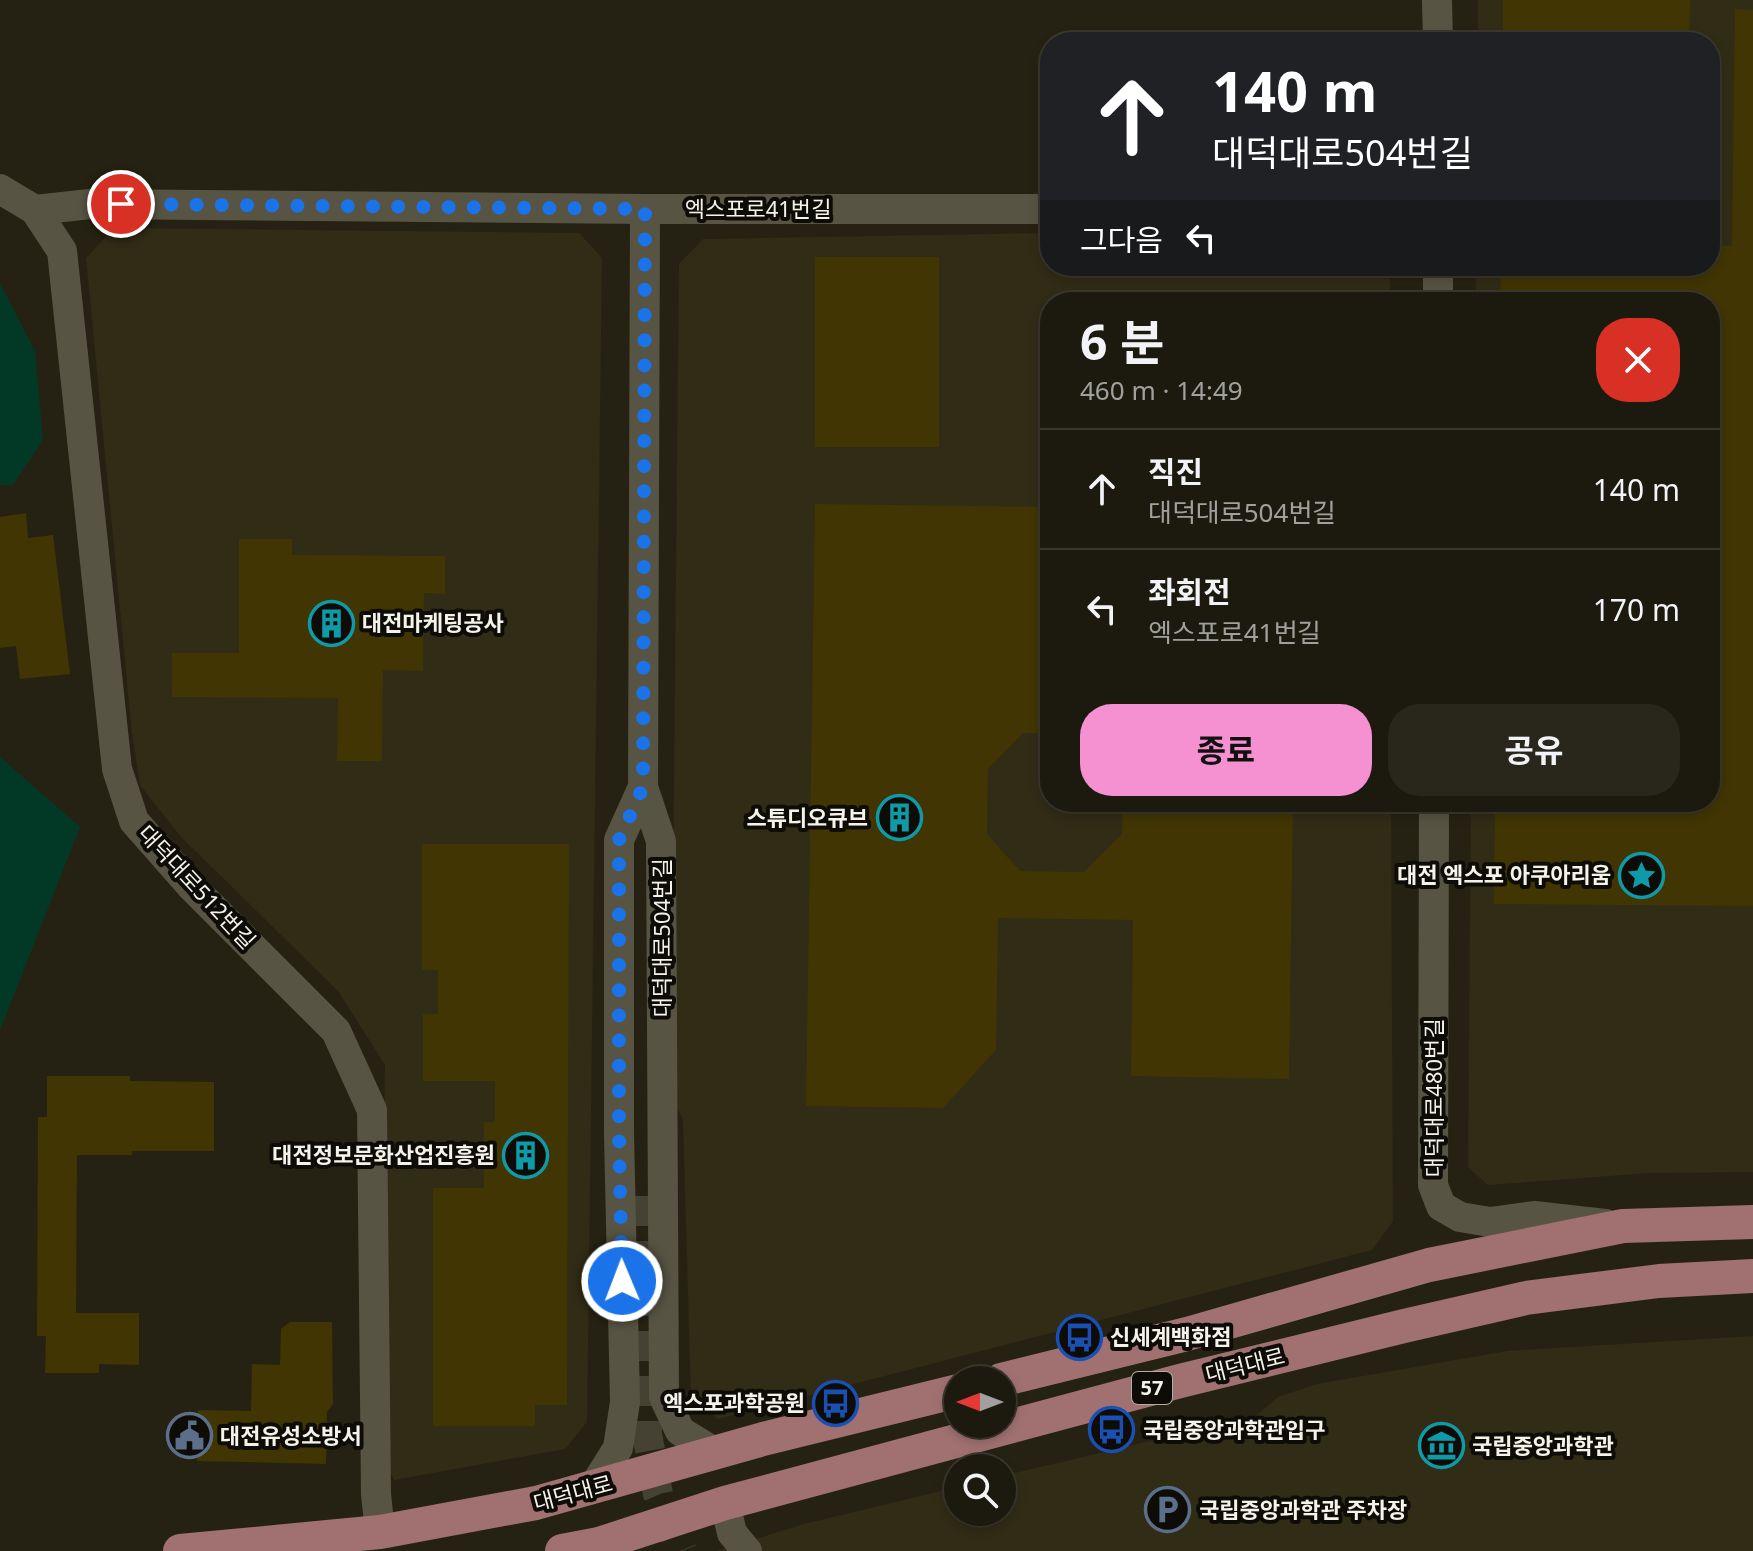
<!DOCTYPE html>
<html lang="ko">
<head>
<meta charset="utf-8">
<style>
	:root { --surface:#1c1a0e; --page:#29271c; --text:#f1f3f6; --muted:#a0a19e; --line:#3a382e; --accent:#f590d1 }
	body { margin:0; font-family:"Noto Sans","Noto Sans KR",sans-serif; background:var(--page); color:var(--text); height:100vh; display:flex; flex-direction:column; font-size:30px; white-space:nowrap }
	* { box-sizing:border-box; margin:0 }
	p { font-size:26px; color:var(--muted) }
	.icon { flex:none; width:44px; height:44px; fill:none; stroke:currentColor; stroke-width:2; stroke-linecap:round; stroke-linejoin:round }
	.map { position:relative; flex:1; overflow:hidden }
	.side { position:absolute; left:1040px; top:292px; width:680px; height:520px; display:flex; flex-direction:column; background:var(--surface); border-radius:32px; box-shadow:0 4px 12px #0003,0 0 0 2px var(--line) }
	.side>* { flex:none }
	.guide { position:absolute; left:1040px; top:32px; width:680px; height:244px; border-radius:32px; box-shadow:0 4px 12px #0003,0 0 0 2px var(--line); background:#202124; color:#fff; overflow:hidden }
	.needle { width:52px; rotate:270deg }
	.controls { position:absolute; left:944px; top:1366px; display:grid; gap:16px }
	.controls a { display:grid; place-items:center; width:72px; height:72px; border-radius:50%; background:var(--surface); box-shadow:0 4px 12px #0003,0 0 0 2px var(--line); font-size:40px }
	.pin { position:absolute; display:grid; place-items:center; width:68px; height:68px; color:#fff; margin:-34px; border:4px solid #fff; border-radius:50%; box-shadow:0 2px 8px #0007 }
	.me { position:absolute; width:88px; margin:-44px; rotate:359deg; stroke-linejoin:round; filter:drop-shadow(0 0 6px #0008) }
	.turn { display:flex; align-items:center; gap:28px; height:168px; padding:0 40px; font-size:36px }
	.turn .icon { width:104px; height:104px; stroke-width:2.5 }
	.turn b { display:block; font-size:56px; line-height:68px }
	.then { display:flex; align-items:center; height:76px; padding:0 40px; background:#0003; gap:16px; font-size:30px }
	.round { display:grid; place-items:center; flex:none; width:84px; height:84px; border-radius:32px; background:var(--page) }
	.head { display:flex; align-items:center; justify-content:space-between; height:136px; padding:0 40px }
	h1 { font-size:48px; font-weight:700; line-height:60px }
	.primary-button { display:flex; gap:16px; margin-top:auto; padding:16px 40px }
	.primary-button a { flex:1; height:92px; border-radius:32px; background:var(--accent); color:#111; font-size:32px; font-weight:700; line-height:92px; text-align:center }
	.primary-button a+a { background:var(--page); color:var(--text) }
	ul { padding:0; list-style:none }
	li { display:flex; align-items:center; gap:24px; height:120px; padding:0 40px; border-top:2px solid var(--line) }
	li div { flex:1 }
	li b { display:block; font-size:30px }
	li em { font-style:normal }
	.map>svg:first-child { display:block }
	.built { fill:#312c16 }
	.green { fill:#023926 }
	.building { fill:#403503 }
	.lines { fill:none; stroke-linecap:round; stroke-linejoin:round }
	.secondary-tunnel { stroke:#454133; stroke-width:30; stroke-dasharray:30 15; stroke-linecap:butt }
	.secondary { stroke:#585444; stroke-width:30 }
	.primary { stroke:#a17171; stroke-width:34 }
	.route { stroke:#1a73e8; stroke-width:14; stroke-dasharray:0 25.2 }
	.labels { text-anchor:middle; stroke-width:8; stroke-linejoin:round; paint-order:stroke }
	.shield { fill:#0d0c06; stroke:#afaea5; stroke-width:2 }
	.shield-label { font-size:20px; font-weight:bold; fill:#f5f3e9 }
	.street-label { font-size:22px; fill:#f5f3e9; stroke:#0d0c06 }
	.poi-label { font-size:22px; font-weight:bold; fill:#f5f3e9; stroke:#0d0c06; text-anchor:start }
</style>
</head>
<body>
<div class="map">
<svg width="1753" height="1551" viewBox="0 0 1753 1551">
	<rect width="100%" height="100%" fill="#262213"/>
	<g class="built">
		<path d="M1478 0H1753V1172L1650 1173 1488 1185 1468 1167 1471 802H1710V302H1476V266H1710V42H1478Z"/>
		<path d="M114 228 579 233 602 258 587 1422 565 1449 394 1480 383 1458 385 1065 338 991 181 837 140 785 132 733 86 258Z"/>
		<path d="M1050 233V266H1390V302H1050V802H1391L1393 1221 1372 1250 718 1419 691 1398 683 1120 671 1093 679 264 703 239Z"/>
		<path d="M1753 1336V1551H717L804 1524 958 1487V1512H1002V1476L1256 1416 1278 1397 1317 1384 1507 1351Z"/>
	</g>
	<g class="green">
		<path d="M0 283 35 351 43 440 13 485H0Z"/>
		<path d="M0 757 80 827 0 1030Z"/>
	</g>
	<g class="building">
		<path d="M1503 0H1690L1689 42H1503Z"/>
		<path d="M1735 9 1753 10V906L1494 904 1495 802H1710V302H1500L1501 266H1710V246H1732Z"/>
		<rect x="815" y="257" width="124" height="190"/>
		<path d="M815 504 1050 507V733H1023L988 769 987 834 1020 871 1084 872 1122 834 1123 802H1293L1289 1079 1131 1076 1133 920 998 918 996 1050 943 1108 806 1106Z"/>
		<path d="M26 513 28 538 53 535 70 674 20 679 16 646 0 648V517Z"/>
		<path d="M239 539H292V555L445 556V594L424 593 423 671 383 670 382 761H337L338 698 172 697V653H239Z"/>
		<path d="M422 844H569L567 1405H535V1426H433V1188H484V1122H495V1081H423V1014H438V970H422Z"/>
		<path d="M47 1076H130V1081L214 1082V1151H132V1155H77L76 1313H139V1365L99 1364V1373H45L46 1336H37L38 1117H47Z"/>
		<path d="M290 1322H332L333 1404 327 1412 326 1464 197 1461 198 1410 251 1411 252 1364 280 1365 281 1329Z"/>
	</g>
	<g class="lines">
		<path class="secondary-tunnel" d="M646 1196 647 1434 658 1494 682 1551"/>
		<g class="secondary">
			<path d="M1437 0 1438 42"/>
			<path d="M0 189 35 210 62 251 117 769 134 821 193 888 336 1031 372 1110 376 1494 380 1532"/>
			<path d="M645 209 643 787 661 841 664 1397 680 1431 716 1453"/>
			<path d="M35 210 90 204 645 209H1050"/>
			<path d="M1438 302V266"/>
			<path d="M1434 802 1433 1185 1441 1206 1460 1217 1490 1222 1534 1216 1605 1224"/>
			<path d="M593 1488 618 1448 625 1402 619 1134V840L643 787"/>
			<path d="M725 1503 732 1533 747 1551"/>
		</g>
		<g class="primary">
			<path d="M1001 1380 1187 1334 1429 1265 1623 1226 1753 1222"/>
			<path d="M180 1551 380 1532 536 1503 763 1439 958 1391"/>
			<path d="M562 1551 599 1544 725 1503 1180 1381 1404 1326 1526 1298 1659 1281 1753 1276"/>
		</g>
	</g>
	<g class="lines">
		<path class="route" d="M121 204 645 209 643 787 619 840V1134L622 1281"/>
	</g>
	<defs>
		<symbol id="building-ring" viewBox="-11 -11 22 22"><circle r="9.5" fill="#0d0c06" stroke="#0f9aa8" stroke-width="1.5"/><path d="M-4-6H4V6H1V3H-1V6H-4ZM-2.5-4.3h1.7v1.8h-1.7ZM.8-4.3h1.7v1.8H.8ZM-2.5-1h1.7V.8h-1.7ZM.8-1h1.7V.8H.8Z" fill="#0f9aa8"/></symbol>
		<symbol id="sight-ring" viewBox="-11 -11 22 22"><circle r="9.5" fill="#0d0c06" stroke="#0f9aa8" stroke-width="1.5"/><path d="M0-6L1.8-2.2L6-1.7L2.9 1.2L3.7 5.4L0 3.3L-3.7 5.4L-2.9 1.2L-6-1.7L-1.8-2.2Z" fill="#0f9aa8"/></symbol>
		<symbol id="bus-ring" viewBox="-11 -11 22 22"><circle r="9.5" fill="#0d0c06" stroke="#1a4fb4" stroke-width="1.5"/><path d="M-5-6H5V4H4V6H2V4H-2V6H-4V4H-5ZM-3.5-4V0h7V-4ZM-3.5 1.2v1.5H-2V1.2ZM2 1.2v1.5H3.5V1.2Z" fill="#1a4fb4"/></symbol>
		<symbol id="civic-ring" viewBox="-11 -11 22 22"><circle r="9.5" fill="#0d0c06" stroke="#5c6f8a" stroke-width="1.5"/><path d="M-.6-6.5H3V-4.5H.6V-3L4-1V1h2V6H-6V1h2V-1L-.6-3ZM-1.2 2.5V6h2.4V2.5Z" fill="#5c6f8a"/></symbol>
		<symbol id="museum-ring" viewBox="-11 -11 22 22"><circle r="9.5" fill="#0d0c06" stroke="#0f9aa8" stroke-width="1.5"/><path d="M0-6L6-3V-2H-6V-3ZM-5-1h2V3h-2ZM-1-1h2V3h-2ZM3-1h2V3H3ZM-6 4H6V6H-6Z" fill="#0f9aa8"/></symbol>
		<symbol id="parking-ring" viewBox="-11 -11 22 22"><circle r="9.5" fill="#0d0c06" stroke="#5c6f8a" stroke-width="1.5"/><path d="M-3.5-5.5H1a3.5 3.5 0 0 1 0 7H-1V5.5H-3.5ZM-1-3.4V-.6H.8a1.4 1.4 0 0 0 0-2.8Z" fill="#5c6f8a"/></symbol>
	</defs>
	<g fill-rule="evenodd">
		<use href="#building-ring" x="306" y="598" width="51" height="51"/>
		<use href="#building-ring" x="874" y="792" width="51" height="51"/>
		<use href="#sight-ring" x="1616" y="850" width="51" height="51"/>
		<use href="#building-ring" x="500" y="1130" width="51" height="51"/>
		<use href="#bus-ring" x="1054" y="1312" width="51" height="51"/>
		<use href="#bus-ring" x="810" y="1378" width="51" height="51"/>
		<use href="#bus-ring" x="1086" y="1404" width="51" height="51"/>
		<use href="#civic-ring" x="164" y="1410" width="51" height="51"/>
		<use href="#museum-ring" x="1416" y="1420" width="51" height="51"/>
		<use href="#parking-ring" x="1142" y="1484" width="51" height="51"/>
	</g>
	<g class="labels">
		<rect class="shield" x="1132" y="1372" width="40" height="32" rx="6"/>
		<g class="shield-label">
			<text x="1152" y="1395">57</text>
		</g>
		<g class="street-label">
			<text x="758" y="217">엑스포로41번길</text>
			<text transform="translate(197 887) rotate(47)" y="8">대덕대로512번길</text>
			<text transform="translate(662 938) rotate(-90)" y="8">대덕대로504번길</text>
			<text transform="translate(1434 1098) rotate(-90)" y="8">대덕대로480번길</text>
			<text transform="translate(1245 1365) rotate(-14)" y="8">대덕대로</text>
			<text transform="translate(573 1493) rotate(-15)" y="8">대덕대로</text>
		</g>
		<g class="poi-label">
			<text x="362" y="631">대전마케팅공사</text>
			<text x="868" y="826" text-anchor="end">스튜디오큐브</text>
			<text x="1611" y="883" text-anchor="end">대전 엑스포 아쿠아리움</text>
			<text x="495" y="1163" text-anchor="end">대전정보문화산업진흥원</text>
			<text x="1110" y="1345">신세계백화점</text>
			<text x="805" y="1411" text-anchor="end">엑스포과학공원</text>
			<text x="1143" y="1438">국립중앙과학관입구</text>
			<text x="220" y="1444">대전유성소방서</text>
			<text x="1472" y="1454">국립중앙과학관</text>
			<text x="1199" y="1518">국립중앙과학관 주차장</text>
		</g>
	</g>
</svg>
<div class="controls">
<a><svg class="needle" viewBox="-14 -14 28 28"><path d="M0-13l5 13h-10z" fill="#e53935"/><path d="M0 13l5-13h-10z" fill="#a0a19e"/></svg></a>
<a><svg class="icon" aria-label="search" viewBox="0 0 24 24"><circle cx="10" cy="10" r="6"/><path d="M15 15l6 6"/></svg></a>
</div>
<div class="pin" style="left:121px;top:204px;background:#d93025"><svg class="icon" aria-label="arrive" viewBox="0 0 24 24"><path d="M6 21V4h12l-3 4 3 4H6"/></svg></div>
<svg class="me" style="left:622px;top:1281px" viewBox="-20 -20 40 40"><circle r="17" fill="#1a73e8" stroke="#fff" stroke-width="3"/><path d="M0-11L8 9 0 5-8 9z" fill="#fff"/></svg>
<div class="guide">
<div class="turn"><svg class="icon" aria-label="ahead" viewBox="0 0 24 24"><path d="M12 20V5M6 11l6-6 6 6"/></svg><div><b>140 m</b>대덕대로504번길</div></div>
<div class="then">그다음<svg class="icon" aria-label="left" viewBox="0 0 24 24"><path d="M17 20v-9H6M10 6l-5 5 5 5"/></svg></div>
</div>
<section class="side">
<div class="head"><div><h1>6 분</h1><p>460 m · 14:49</p></div><a class="round" style="background:#d93025;color:#fff"><svg class="icon" aria-label="close" viewBox="0 0 24 24"><path d="M6 6l12 12M18 6L6 18"/></svg></a></div>
<ul>
<li><svg class="icon" aria-label="ahead" viewBox="0 0 24 24"><path d="M12 20V5M6 11l6-6 6 6"/></svg><div><b>직진</b><p>대덕대로504번길</p></div><em>140 m</em></li>
<li><svg class="icon" aria-label="left" viewBox="0 0 24 24"><path d="M17 20v-9H6M10 6l-5 5 5 5"/></svg><div><b>좌회전</b><p>엑스포로41번길</p></div><em>170 m</em></li>
</ul>
<div class="primary-button"><a>종료</a><a>공유</a></div>
</section>
</div>
</body>
</html>
